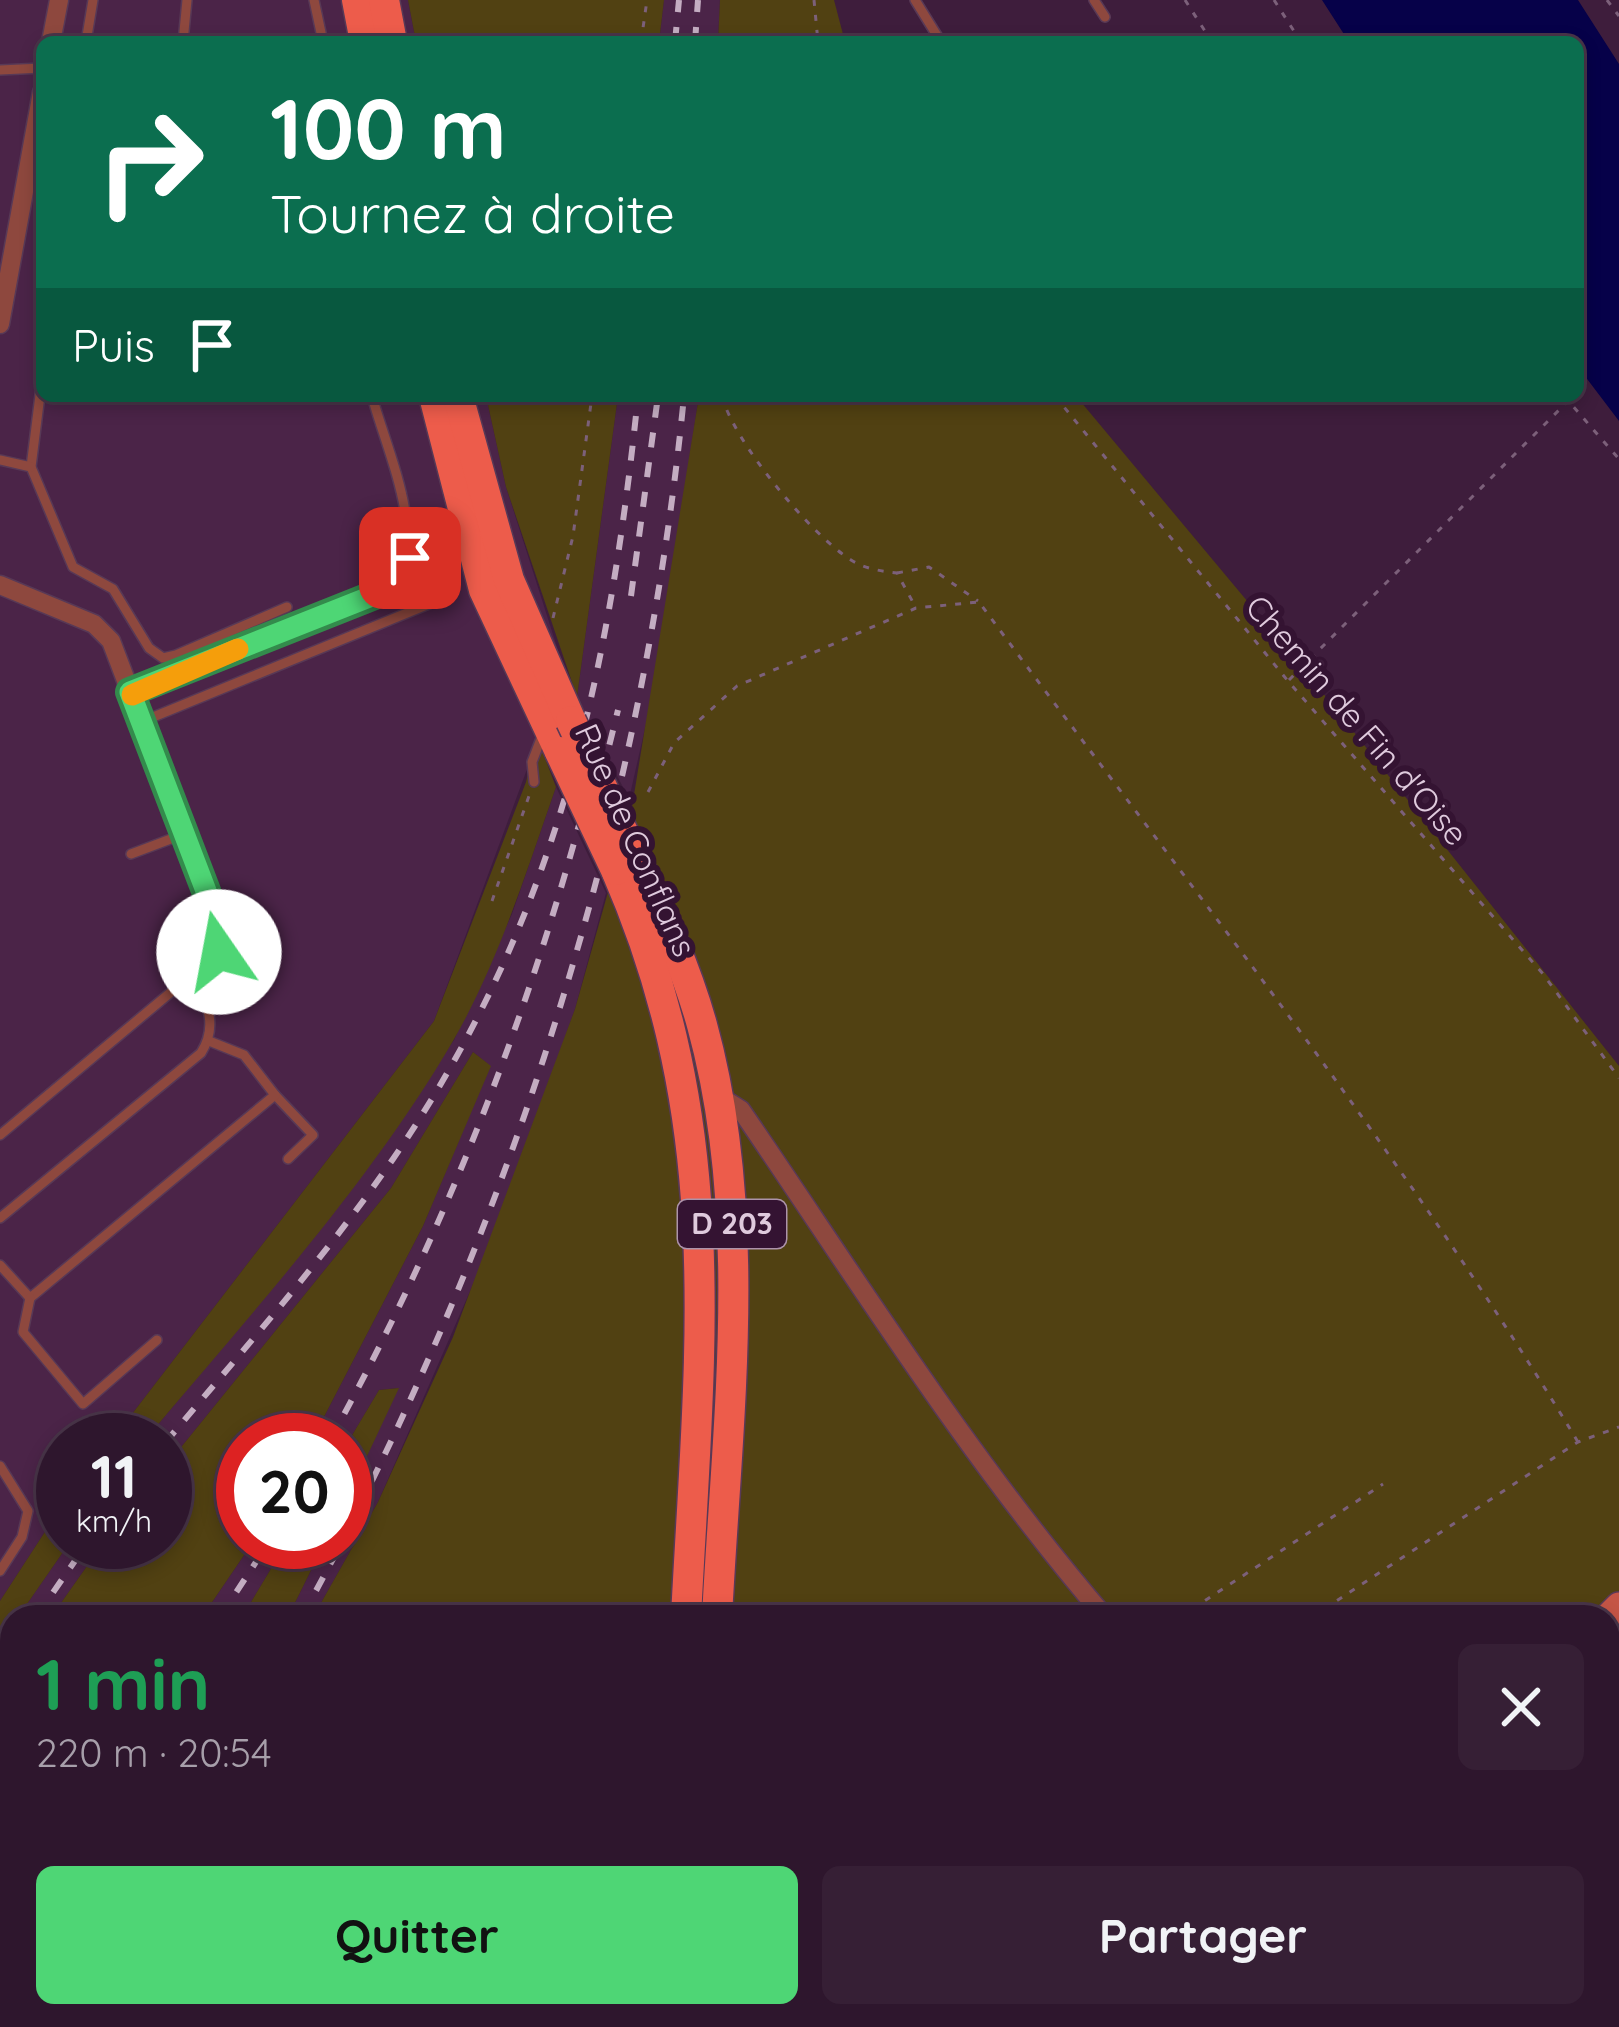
<!DOCTYPE html>
<html lang="fr">
<head>
<meta charset="utf-8">
<style>
	:root { --surface:#2e162d; --page:#361f35; --text:#f1f3f6; --muted:#a79faa; --line:#493549; --accent:#4ed675 }
	body { margin:0; font-family:Quicksand,sans-serif; background:var(--page); color:var(--text); height:100vh; display:flex; flex-direction:column; font-size:45px; white-space:nowrap }
	* { box-sizing:border-box; margin:0 }
	p { font-size:39px; color:var(--muted) }
	.icon { flex:none; width:66px; height:66px; fill:none; stroke:currentColor; stroke-width:2; stroke-linecap:round; stroke-linejoin:round }
	.map { position:relative; flex:1; overflow:hidden }
	.drawer { position:absolute; left:0px; top:1605px; width:1620px; height:423px; display:flex; flex-direction:column; background:var(--surface); border-radius:36px 36px 0 0; box-shadow:0 6px 18px #0003,0 0 0 3px var(--line) }
	.drawer>* { flex:none }
	.top-card { position:absolute; left:36px; top:36px; width:1548px; height:366px; border-radius:18px; box-shadow:0 6px 18px #0003,0 0 0 3px var(--line); background:#0b6e4f; color:#fff; overflow:hidden }
	.speed { position:absolute; left:36px; top:1413px; display:flex; gap:24px; font-size:60px; font-weight:700; text-align:center }
	.speed>* { display:grid; place-content:center; width:156px; height:156px; border-radius:50%; background:var(--surface); box-shadow:0 6px 18px #0003,0 0 0 3px var(--line); line-height:1 }
	.speed small { font-size:30px; font-weight:400 }
	.speed .limit { border:18px solid #d22; background:#fff; color:#111 }
	.pin { position:absolute; display:grid; place-items:center; width:102px; height:102px; color:#fff; margin:-51px; border-radius:24px; box-shadow:0 6px 18px #0006 }
	.me { position:absolute; width:132px; margin:-66px; rotate:348deg; stroke-linejoin:round; filter:drop-shadow(0 0 9px #0008) }
	.turn { display:flex; align-items:center; gap:42px; height:252px; padding:0 36px; font-size:54px }
	.turn .icon { width:156px; height:156px; stroke-width:2.5 }
	.turn b { display:block; font-size:84px; line-height:102px }
	.then { display:flex; align-items:center; height:114px; padding:0 36px; background:#0003; gap:24px; font-size:45px }
	.round { display:grid; place-items:center; flex:none; width:126px; height:126px; border-radius:18px; background:var(--page) }
	.headline { display:flex; align-items:center; justify-content:space-between; height:204px; padding:0 36px }
	h1 { font-size:72px; font-weight:700; line-height:90px; color:#1e9e55 }
	.primary-button { display:flex; gap:24px; margin-top:auto; padding:24px 36px }
	.primary-button a { flex:1; height:138px; border-radius:18px; background:var(--accent); color:#111; font-size:48px; font-weight:700; line-height:138px; text-align:center }
	.primary-button a+a { background:var(--page); color:var(--text) }
	.map>svg:first-child { display:block }
	.built { fill:#4b2448 }
	.green { fill:#514112 }
	.water { fill:#060149 }
	.lines { fill:none; stroke-linecap:round; stroke-linejoin:round }
	.lane-casing { stroke:#583956; stroke-width:12 }
	.street-casing { stroke:#583956; stroke-width:21 }
	.secondary-casing { stroke:#583956; stroke-width:30 }
	.primary-casing { stroke:#583956; stroke-width:33 }
	.path { stroke:#7c607a; stroke-width:3; stroke-dasharray:6 9; stroke-linecap:butt }
	.lane { stroke:#8e483e; stroke-width:9 }
	.street { stroke:#8e483e; stroke-width:18 }
	.secondary { stroke:#c45546; stroke-width:27 }
	.primary { stroke:#ed5c4b; stroke-width:30 }
	.rail { stroke:#c4adc2; stroke-width:6; stroke-dasharray:15 15; stroke-linecap:butt }
	.primary-bridge-casing { stroke:#583956; stroke-width:33; stroke-linecap:butt }
	.primary-bridge { stroke:#ed5c4b; stroke-width:30 }
	.route-casing { stroke:#338b4c; stroke-width:30 }
	.route { stroke:#4ed675; stroke-width:21 }
	.slow { stroke:#f59e0b; stroke-width:21 }
	.labels { text-anchor:middle; stroke-width:12; stroke-linejoin:round; paint-order:stroke }
	.shield { fill:#341332; stroke:#ac93aa; stroke-width:3 }
	.shield-label { font-size:30px; font-weight:bold; fill:#dfcadd }
	.street-label { font-size:33px; fill:#dfcadd; stroke:#341332 }
</style>
</head>
<body>
<div class="map">
<svg width="1619" height="2027" viewBox="0 0 1619 2027">
	<rect width="100%" height="100%" fill="#3e1d3c"/>
	<g class="built">
		<path d="M0 0H408L416 42H42V396H486L506 487 564 669 434 1021 112 1440H63V1504L0 1601Z"/>
		<path d="M664 0H720L718 42H659Z"/>
		<path d="M618 396H699L655 684 629 799 577 697Z"/>
		<path d="M556 787 606 893 575 1009 498 1227 378 1502 313 1617H288L325 1542H345V1503L398 1388 379 1390 345 1447V1440H312L423 1226 490 1066 473 1052 391 1188 165 1467V1440H145L316 1235 454 1040 512 914Z"/>
		<path d="M70 1542H104L51 1617H18Z"/>
		<path d="M253 1542H287L242 1617H202Z"/>
		<path d="M133 2016H645L644 2027H127Z"/>
	</g>
	<g class="green">
		<path d="M408 0H664L659 42H416Z"/>
		<path d="M720 0H834L845 42H718Z"/>
		<path d="M486 396H618L577 697 506 487Z"/>
		<path d="M699 396H1076L1303 668 1619 1066V1811L1608 1819V1617H313L378 1502 453 1337 575 1009 632 807Z"/>
		<path d="M537 737 556 787C526 873 498 963 453 1041 368 1186 252 1312 145 1440H112L434 1021 526 782Z"/>
		<path d="M473 1052 491 1066 423 1226 312 1440H243V1542H253L202 1617H51L104 1542H165V1467L391 1188Z"/>
		<path d="M399 1388 346 1501 345 1503V1447L379 1390Z"/>
		<path d="M63 1504V1542H70L18 1617H12L0 1644V1601Z"/>
		<path d="M287 1542H325L288 1617H242Z"/>
		<path d="M12 1681V1864L0 1878V1701Z"/>
		<path d="M12 1920V2016H63L57 2027H0V1932Z"/>
		<path d="M1619 1945V2027L1499 2017 1608 2016V1952Z"/>
		<path d="M703 2016H1450L1457 2027H703Z"/>
	</g>
	<path class="water" d="M1322 0H1578L1619 64V421L1578 367V42H1349Z"/>
	<g class="lines">
		<defs>
			<g id="lane">
				<path d="M314 0 323 42"/>
				<path d="M915 0 941 42"/>
				<path d="M1094 0 1105 17"/>
				<path d="M86 42 93 0"/>
				<path d="M183 42 187 0"/>
				<path d="M0 70 42 68"/>
				<path d="M42 379 31 467 73 567 113 589 149 648 163 658 176 655 287 607"/>
				<path d="M0 460 31 467"/>
				<path d="M130 692 392 588C431 544 386 449 372 396"/>
				<path d="M141 722 446 597"/>
				<path d="M534 782 532 762 542 736"/>
				<path d="M131 854 184 834"/>
				<path d="M275 1095 313 1135 288 1159"/>
				<path d="M0 1135 219 952 216 917"/>
				<path d="M0 1218 201 1053C218 1026 208 1002 192 978"/>
				<path d="M0 1265 30 1298 275 1095 244 1055 209 1041"/>
				<path d="M30 1298 23 1332 83 1404 157 1340"/>
				<path d="M0 1466 28 1511 22 1537 0 1571"/>
				<path d="M162 2016 166 2027"/>
				<path d="M149 2027 155 2016"/>
			</g>
			<g id="street">
				<path d="M51 42 59 0"/>
				<path d="M0 324 42 92"/>
				<path d="M0 585 94 624 111 641 216 917"/>
				<path d="M717 1095 741 1110C858 1281 969 1459 1105 1617"/>
				<path d="M1478 2016 1496 2027"/>
			</g>
			<g id="secondary">
				<path d="M1608 1617 1619 1606"/>
				<path d="M1608 1643 1619 1632"/>
				<path d="M1175 2027 1187 2016"/>
				<path d="M1203 2027 1215 2016"/>
			</g>
			<g id="primary">
				<path d="M357 0 365 42"/>
				<path d="M384 0 392 42"/>
				<path d="M434 396 484 590 560 752"/>
				<path d="M458 396 509 580 571 721"/>
				<path d="M630 847C657 905 685 963 702 1025 755 1217 727 1421 717 1617"/>
				<path d="M616 870C728 1127 700 1346 686 1617"/>
				<path d="M662 2027 663 2016"/>
				<path d="M697 2027V2016"/>
			</g>
		</defs>
		<use href="#lane" class="lane-casing"/>
		<use href="#street" class="street-casing"/>
		<use href="#secondary" class="secondary-casing"/>
		<use href="#primary" class="primary-casing"/>
		<g class="path">
			<path d="M814 0 818 42"/>
			<path d="M1185 0 1212 42"/>
			<path d="M1274 0 1301 42"/>
			<path d="M1607 0 1619 16"/>
			<path d="M641 42 647 0"/>
			<path d="M803 42 817 34"/>
			<path d="M722 396C733 441 811 535 851 560 865 569 881 571 897 573L915 606"/>
			<path d="M1055 396 1288 681 1543 974 1619 1078"/>
			<path d="M1564 396 1619 459"/>
			<path d="M897 573 929 567 978 601"/>
			<path d="M553 618 573 536 592 396"/>
			<path d="M1289 680 1568 401"/>
			<path d="M648 792 674 743 737 686 916 608 979 602C1183 878 1400 1148 1578 1442"/>
			<path d="M492 901 529 796"/>
			<path d="M1180 1617 1383 1484"/>
			<path d="M1312 1617 1578 1442 1619 1427"/>
			<path d="M1608 1768 1619 1759"/>
		</g>
		<use href="#lane" class="lane"/>
		<use href="#street" class="street"/>
		<use href="#secondary" class="secondary"/>
		<use href="#primary" class="primary"/>
		<g class="rail">
			<path d="M675 42 679 0"/>
			<path d="M695 42 698 0"/>
			<path d="M631 596 658 396"/>
			<path d="M595 803 618 710"/>
			<path d="M330 1440C445 1232 530 1014 590 784"/>
			<path d="M165 1443C243 1350 324 1259 393 1159 557 920 609 678 638 396"/>
			<path d="M345 1535C526 1180 645 794 684 396"/>
			<path d="M36 1617 88 1542"/>
			<path d="M220 1617 269 1542"/>
			<path d="M302 1617 342 1542"/>
			<path d="M0 1676 12 1656"/>
			<path d="M0 1903 12 1890"/>
			<path d="M79 2027 84 2016"/>
		</g>
		<defs>
			<g id="primary-bridge">
				<path d="M571 721 630 847"/>
				<path d="M560 752 616 870"/>
			</g>
		</defs>
		<use href="#primary-bridge" class="primary-bridge-casing"/>
		<use href="#primary-bridge" class="primary-bridge"/>
	</g>
	<g class="lines">
		<defs>
			<path id="route" d="M219 952 216 917 130 692 392 588 410 558"/>
		</defs>
		<use href="#route" class="route-casing"/>
		<use href="#route" class="route"/>
		<path class="slow" d="M132 695 238 649"/>
	</g>
	<g class="labels">
		<rect class="shield" x="678" y="1200" width="108" height="48" rx="9"/>
		<g class="shield-label">
			<text x="732" y="1234">D 203</text>
		</g>
		<g class="street-label">
			<text transform="translate(1357 720) rotate(49)" y="12">Chemin de Fin d'Oise</text>
			<text transform="translate(636 840) rotate(66)" y="12">Rue de Conflans</text>
		</g>
	</g>
</svg>
<div class="speed"><div>11<small>km/h</small></div><div class="limit">20</div></div>
<div class="pin" style="left:410px;top:558px;background:#d93025"><svg class="icon" aria-label="arrive" viewBox="0 0 24 24"><path d="M6 21V4h12l-3 4 3 4H6"/></svg></div>
<svg class="me" style="left:219px;top:952px" viewBox="-20 -20 40 40"><circle r="19" fill="#fff"/><path d="M0-13L10 11 0 6-10 11z" fill="#4ed675"/></svg>
<div class="top-card">
<div class="turn"><svg class="icon" aria-label="right" viewBox="0 0 24 24"><path d="M7 20v-9h11M14 6l5 5-5 5"/></svg><div><b>100 m</b>Tournez à droite</div></div>
<div class="then">Puis<svg class="icon" aria-label="arrive" viewBox="0 0 24 24"><path d="M6 21V4h12l-3 4 3 4H6"/></svg></div>
</div>
<section class="drawer">
<div class="headline"><div><h1>1 min</h1><p>220 m · 20:54</p></div><a class="round"><svg class="icon" aria-label="close" viewBox="0 0 24 24"><path d="M6 6l12 12M18 6L6 18"/></svg></a></div>
<div class="primary-button"><a>Quitter</a><a>Partager</a></div>
</section>
</div>
</body>
</html>
